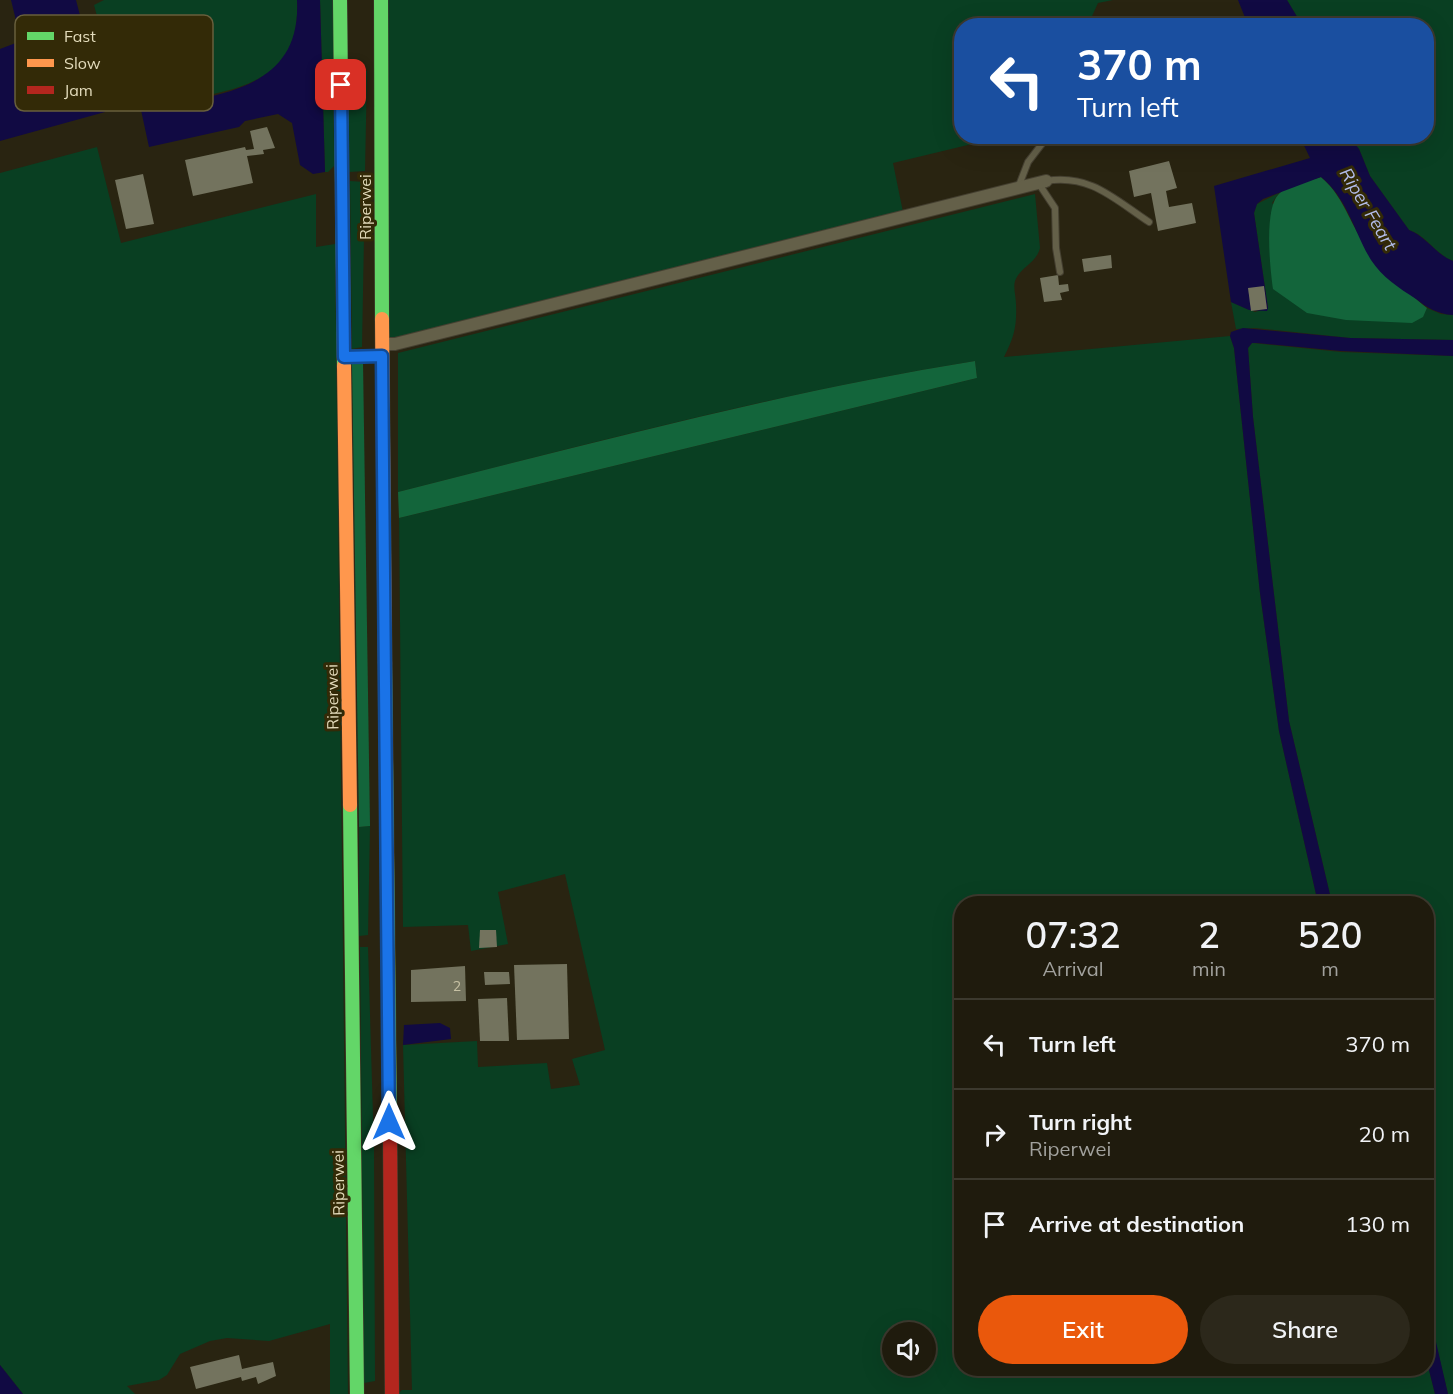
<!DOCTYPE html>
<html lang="en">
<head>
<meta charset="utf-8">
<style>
	:root { --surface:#1f1b0d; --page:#2c281b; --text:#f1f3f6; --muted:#a1a19d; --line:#3c392e; --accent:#ea580c }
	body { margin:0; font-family:Mulish,sans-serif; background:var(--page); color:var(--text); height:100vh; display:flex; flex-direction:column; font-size:22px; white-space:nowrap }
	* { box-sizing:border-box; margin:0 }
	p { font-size:20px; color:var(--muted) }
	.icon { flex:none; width:33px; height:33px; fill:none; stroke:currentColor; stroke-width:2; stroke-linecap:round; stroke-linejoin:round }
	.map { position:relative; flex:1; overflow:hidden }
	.details { position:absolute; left:954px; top:896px; width:480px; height:480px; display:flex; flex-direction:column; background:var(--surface); border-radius:24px; box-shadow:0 6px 24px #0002,0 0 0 2px var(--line) }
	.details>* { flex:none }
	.top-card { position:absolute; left:954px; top:18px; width:480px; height:126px; border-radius:24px; box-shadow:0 6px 24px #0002,0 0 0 2px var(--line); background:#1a4fa0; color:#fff; overflow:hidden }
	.fabs { position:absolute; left:882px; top:1322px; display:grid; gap:12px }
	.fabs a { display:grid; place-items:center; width:54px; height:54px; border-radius:50%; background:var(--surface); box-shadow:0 6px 24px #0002,0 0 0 2px var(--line); font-size:30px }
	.pin { position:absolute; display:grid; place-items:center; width:51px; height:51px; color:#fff; margin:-26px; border-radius:12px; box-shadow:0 3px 9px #0006 }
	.me { position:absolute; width:66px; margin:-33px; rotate:0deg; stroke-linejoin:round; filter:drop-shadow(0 0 4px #0008) }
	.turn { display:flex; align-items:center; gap:21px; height:126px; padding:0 24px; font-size:27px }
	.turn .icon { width:78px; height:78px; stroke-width:2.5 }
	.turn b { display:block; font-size:42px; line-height:51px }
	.eta { display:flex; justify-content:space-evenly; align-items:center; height:102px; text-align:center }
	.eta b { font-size:36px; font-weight:600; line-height:42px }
	.primary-button { display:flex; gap:12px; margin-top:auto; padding:12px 24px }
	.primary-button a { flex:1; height:69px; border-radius:36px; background:var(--accent); color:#fff; font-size:24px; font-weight:600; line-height:69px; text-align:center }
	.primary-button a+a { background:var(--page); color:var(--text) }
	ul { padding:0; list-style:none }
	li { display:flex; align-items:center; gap:18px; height:90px; padding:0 24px; border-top:2px solid var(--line) }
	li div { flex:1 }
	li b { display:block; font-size:22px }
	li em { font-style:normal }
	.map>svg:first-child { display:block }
	.green { fill:#093f22; fill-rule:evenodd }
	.forest { fill:#13653b }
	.water { fill:#110a43 }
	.building { fill:#73735e }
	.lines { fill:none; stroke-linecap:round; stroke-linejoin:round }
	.lane-casing { stroke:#443f30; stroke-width:8 }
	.street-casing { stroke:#443f30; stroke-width:14 }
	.fast-casing { stroke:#443f30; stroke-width:15 }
	.slow-casing { stroke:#443f30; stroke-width:15 }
	.jam-casing { stroke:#443f30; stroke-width:15 }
	.lane { stroke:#646049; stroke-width:6 }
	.street { stroke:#646049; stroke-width:12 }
	.fast { stroke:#63d668; stroke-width:14 }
	.slow { stroke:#ff974d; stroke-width:14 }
	.jam { stroke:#b3261e; stroke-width:14 }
	.route-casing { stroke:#114b97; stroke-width:15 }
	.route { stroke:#1a73e8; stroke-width:10 }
	.labels { text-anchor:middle; stroke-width:6; stroke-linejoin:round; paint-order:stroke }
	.number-label { font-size:14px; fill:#c7c1a4 }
	.street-label { font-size:16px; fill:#e3dbbb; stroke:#332a07 }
	.water-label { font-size:18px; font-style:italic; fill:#b3bdeb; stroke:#332a07 }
	.key { fill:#332a07; stroke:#685f3d; stroke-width:1.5 }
	.key-label { font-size:16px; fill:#e3dbbb }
</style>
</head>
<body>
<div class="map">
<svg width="1453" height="1394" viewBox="0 0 1453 1394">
	<rect width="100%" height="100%" fill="#292411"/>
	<g class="green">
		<path d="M104 0H297C301 77 248 87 186 100L184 96 138 105 131 91 119 94 117 89 94 5Z"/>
		<path d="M320 0H333L334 166 328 172H325Z"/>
		<path d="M387 0H1113L1098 3 1088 25 962 26V136L1001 137 893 163 903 212 395 340 387 335Z"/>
		<path d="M1287 0H1453V261C1435 254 1426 235 1409 230L1370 176 1359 149 1349 137 1426 136V26L1302 25Z"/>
		<path d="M367 71 365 171 349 172 348 72Z"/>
		<path d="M97 147 121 243 316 194V247L335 244 348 1394H330V1324L269 1341 227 1338 210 1341 180 1354 167 1375 159 1380 127 1386 135 1394H23L0 1365V173Z"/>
		<path d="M350 181 365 182 362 347 352 349Z"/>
		<path d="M1279 193 1272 203 1385 320C1403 322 1419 327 1427 308L1441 314 1453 315V340L1350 338 1255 328 1236 329 1231 302 1255 312 1268 308 1254 213 1257 204Z"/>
		<path d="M1035 194 1040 248C1036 264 1020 267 1015 281 1013 287 1016 297 1016 304 1017 327 1014 337 1004 357L1230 336 1234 348 1260 593 1279 731 1318 903H962V1368H1426L1427 1362 1435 1394H398L402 1390H412L403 1045 477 1041 478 1067 547 1063 551 1089 580 1085 572 1059 605 1050 565 874 498 892 508 944 471 951 468 925 403 927 399 518 977 378 975 361C780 392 589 444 398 492V353ZM892 1332H926V1365H892Z"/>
		<path d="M1252 343 1341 352 1453 356V1394H1448L1426 1303V903H1332L1289 721 1253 417 1248 348Z"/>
		<path d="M370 826 368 935 359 936V827Z"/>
		<path d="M360 947H368L374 1150 375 1381 364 1383Z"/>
	</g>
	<g class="forest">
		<path d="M1321 177C1342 195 1348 218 1362 240 1373 259 1409 294 1427 308L1423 317 1412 323 1346 320 1307 313 1273 289C1270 268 1264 211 1278 195 1286 185 1309 181 1321 177Z"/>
		<path d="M975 361 977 378 399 518 398 492C589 444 781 392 975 361Z"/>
		<path d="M363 362 370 826 359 827 352 364Z"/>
	</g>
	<g class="water">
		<path d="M11 0H76L105 112 0 141V49L21 41Z"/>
		<path d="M297 0H320L325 172 313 174 300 165 292 123 278 114 245 121 239 127 149 147 141 110C211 95 302 94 297 0Z"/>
		<path d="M1238 0H1287L1302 25H1248Z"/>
		<path d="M1300 137H1349L1359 149 1370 176 1409 230C1426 236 1435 254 1453 261V315C1437 314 1428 308 1416 299 1399 288 1382 277 1371 260 1354 232 1348 199 1321 177L1263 199 1257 204 1254 213 1268 308 1267 311 1249 310 1231 302 1214 186 1310 158Z"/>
		<path d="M1243 328 1350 338 1453 340V356L1341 351 1257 343H1252L1248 348 1253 417 1289 721 1332 903H1318L1279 731 1260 593 1234 348 1230 336 1231 332Z"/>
		<path d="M440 1023 450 1028 451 1039 403 1045 404 1025Z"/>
		<path d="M1427 1303 1448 1394H1435L1427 1362Z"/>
		<path d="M0 1365 23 1394H0Z"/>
	</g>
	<g class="building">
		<path d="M267 127 275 148 263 150 264 154 247 156 253 183 193 196 185 160 245 147 246 150 254 149 250 131Z"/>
		<path d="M1169 161 1177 188 1166 191 1169 207 1192 203 1196 223 1158 231 1151 193 1134 197 1129 171Z"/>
		<path d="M143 174 154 224 126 229 115 180Z"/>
		<path d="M1111 255 1112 268 1084 272 1082 259Z"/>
		<path d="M1058 275 1059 285 1068 284 1069 291 1060 293 1062 300 1044 302 1040 278Z"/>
		<path d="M1264 286 1267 309 1251 311 1248 288Z"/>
		<path d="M480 930H496L497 947 479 948Z"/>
		<path d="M567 964 569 1039 517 1040 514 965Z"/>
		<path d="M465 966 466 1001 411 1002V970Z"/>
		<path d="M484 972H509L510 984 485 985Z"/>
		<path d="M507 998 509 1041H480L478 999Z"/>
		<path d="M239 1355 242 1369 273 1362 276 1376 258 1384 256 1377 242 1381 241 1377 196 1389 190 1367Z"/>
	</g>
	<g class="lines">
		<defs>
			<g id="lane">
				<path d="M1046 181C1091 174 1114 199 1149 222"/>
				<path d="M1039 184 1055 208 1056 248 1060 272"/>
				<path d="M1018 188 1028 162 1048 136"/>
			</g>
			<g id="street">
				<path d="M382 344H395L1046 181"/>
				<path d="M344 356H382"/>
			</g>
			<g id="fast">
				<path d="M340 0 344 366"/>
				<path d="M381 0 382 319"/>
				<path d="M385 663 390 1134"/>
				<path d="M350 805 357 1394"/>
			</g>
			<g id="slow">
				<path d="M382 319 385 663"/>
				<path d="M344 366 350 805"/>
			</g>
			<path id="jam" d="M390 1134 392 1394"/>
		</defs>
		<use href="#lane" class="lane-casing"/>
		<use href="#street" class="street-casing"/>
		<use href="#fast" class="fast-casing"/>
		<use href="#slow" class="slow-casing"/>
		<use href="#jam" class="jam-casing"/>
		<use href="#lane" class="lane"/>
		<use href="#street" class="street"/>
		<use href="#fast" class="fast"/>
		<use href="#slow" class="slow"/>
		<use href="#jam" class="jam"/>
	</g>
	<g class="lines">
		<defs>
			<path id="route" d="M341 85 344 357 382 356 389 1122"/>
		</defs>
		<use href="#route" class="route-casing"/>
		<use href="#route" class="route"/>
	</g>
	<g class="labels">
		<g class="number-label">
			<text x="457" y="991">2</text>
		</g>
		<g class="street-label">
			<text transform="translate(365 207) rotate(-90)" y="6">Riperwei</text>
			<text transform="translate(332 697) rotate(-91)" y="6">Riperwei</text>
			<text transform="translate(338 1183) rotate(-91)" y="6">Riperwei</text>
		</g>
		<g class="water-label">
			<text transform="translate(1368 209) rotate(59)" y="6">Riper Feart</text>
		</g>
	</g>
	<rect x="15" y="15" width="198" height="96" rx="9" class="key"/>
	<rect x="27" y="32" width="27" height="8" fill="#63d668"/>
	<rect x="27" y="59" width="27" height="8" fill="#ff974d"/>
	<rect x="27" y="86" width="27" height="8" fill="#b3261e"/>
	<g class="key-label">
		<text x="64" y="42">Fast</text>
		<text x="64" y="69">Slow</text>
		<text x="64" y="96">Jam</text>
	</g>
</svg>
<div class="fabs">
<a><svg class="icon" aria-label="sound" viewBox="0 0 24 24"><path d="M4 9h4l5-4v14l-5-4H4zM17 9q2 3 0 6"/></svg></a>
</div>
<div class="pin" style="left:341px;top:85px;background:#d93025"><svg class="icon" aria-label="arrive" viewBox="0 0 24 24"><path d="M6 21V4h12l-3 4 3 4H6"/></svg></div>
<svg class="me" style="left:389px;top:1122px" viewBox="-20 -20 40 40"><path d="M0-17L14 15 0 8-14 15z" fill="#1a73e8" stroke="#fff" stroke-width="4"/></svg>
<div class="top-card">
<div class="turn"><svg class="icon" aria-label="left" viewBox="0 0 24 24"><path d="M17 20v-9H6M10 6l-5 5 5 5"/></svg><div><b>370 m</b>Turn left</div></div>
</div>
<section class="details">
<div class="eta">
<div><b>07:32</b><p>Arrival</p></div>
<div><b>2</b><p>min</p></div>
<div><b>520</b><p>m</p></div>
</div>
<ul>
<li><svg class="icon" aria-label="left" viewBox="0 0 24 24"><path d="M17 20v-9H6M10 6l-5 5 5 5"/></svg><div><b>Turn left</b></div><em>370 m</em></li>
<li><svg class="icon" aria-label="right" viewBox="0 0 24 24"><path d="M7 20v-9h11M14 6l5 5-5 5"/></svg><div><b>Turn right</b><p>Riperwei</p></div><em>20 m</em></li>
<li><svg class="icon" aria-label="arrive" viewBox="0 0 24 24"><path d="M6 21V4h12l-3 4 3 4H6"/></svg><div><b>Arrive at destination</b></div><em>130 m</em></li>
</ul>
<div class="primary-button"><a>Exit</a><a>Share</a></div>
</section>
</div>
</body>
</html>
